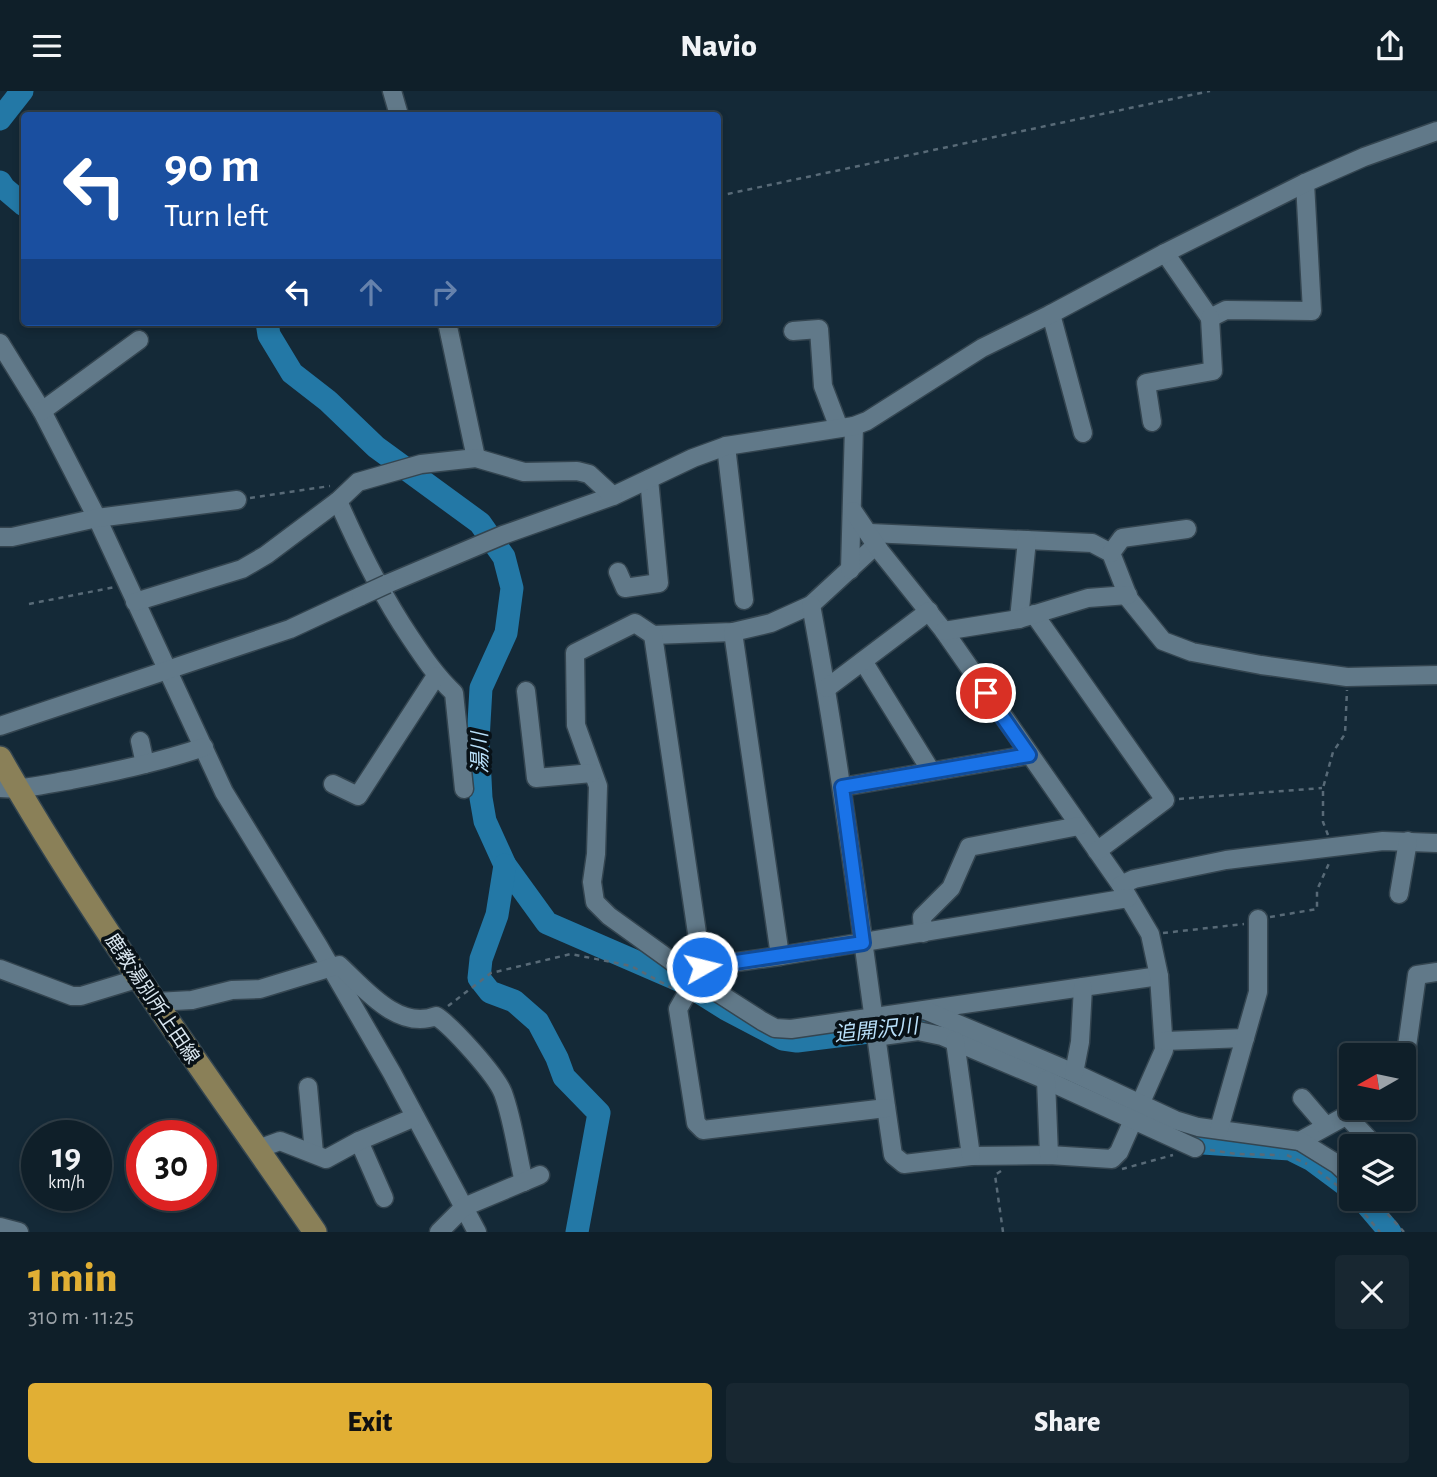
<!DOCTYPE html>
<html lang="en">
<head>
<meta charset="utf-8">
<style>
	:root { --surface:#0f1f29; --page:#182731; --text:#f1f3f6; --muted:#9ba2a8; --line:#2f3d46; --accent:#e1af34 }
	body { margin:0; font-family:"Alegreya Sans","Noto Sans JP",sans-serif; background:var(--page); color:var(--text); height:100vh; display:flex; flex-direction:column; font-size:26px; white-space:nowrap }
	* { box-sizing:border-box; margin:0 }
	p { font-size:23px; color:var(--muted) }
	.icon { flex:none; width:38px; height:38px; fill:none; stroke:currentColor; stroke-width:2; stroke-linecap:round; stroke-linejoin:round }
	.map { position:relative; height:1141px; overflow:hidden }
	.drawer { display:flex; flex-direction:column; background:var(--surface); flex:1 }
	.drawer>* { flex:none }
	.top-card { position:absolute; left:21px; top:21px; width:700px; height:214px; border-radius:7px; box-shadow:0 4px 10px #0003,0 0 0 2px var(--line); background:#1a4fa0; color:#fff; overflow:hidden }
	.needle { width:46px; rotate:261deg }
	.controls { position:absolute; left:1339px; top:952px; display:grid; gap:14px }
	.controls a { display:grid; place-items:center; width:77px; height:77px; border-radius:7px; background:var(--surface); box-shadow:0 4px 10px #0003,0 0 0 2px var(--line); font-size:35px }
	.speed { position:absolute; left:21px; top:1029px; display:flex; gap:14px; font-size:35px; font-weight:700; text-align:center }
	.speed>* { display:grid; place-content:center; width:91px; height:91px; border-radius:50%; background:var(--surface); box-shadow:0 4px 10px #0003,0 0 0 2px var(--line); line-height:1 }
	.speed small { font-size:18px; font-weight:400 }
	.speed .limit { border:10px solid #d22; background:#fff; color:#111 }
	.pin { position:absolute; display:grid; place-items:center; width:60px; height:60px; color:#fff; margin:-30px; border:4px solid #fff; border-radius:50%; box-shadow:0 2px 7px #0007 }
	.me { position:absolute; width:77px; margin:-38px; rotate:82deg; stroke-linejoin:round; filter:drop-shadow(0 0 5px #0008) }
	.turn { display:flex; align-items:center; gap:24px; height:147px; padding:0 28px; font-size:32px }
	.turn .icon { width:91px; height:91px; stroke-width:2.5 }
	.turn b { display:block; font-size:49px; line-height:60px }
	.lanes { display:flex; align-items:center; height:66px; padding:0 28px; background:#0003; justify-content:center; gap:35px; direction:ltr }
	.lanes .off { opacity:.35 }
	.round { display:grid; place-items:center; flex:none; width:74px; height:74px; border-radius:7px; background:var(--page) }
	.overview { display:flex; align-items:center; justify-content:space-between; height:119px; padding:0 28px }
	h1 { font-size:42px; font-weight:800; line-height:52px; color:var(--accent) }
	.cta { display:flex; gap:14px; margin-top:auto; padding:14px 28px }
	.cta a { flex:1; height:80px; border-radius:7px; background:var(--accent); color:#111; font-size:28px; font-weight:800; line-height:80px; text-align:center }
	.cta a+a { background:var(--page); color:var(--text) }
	header { display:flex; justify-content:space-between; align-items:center; height:91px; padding:0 28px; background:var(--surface); font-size:32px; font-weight:800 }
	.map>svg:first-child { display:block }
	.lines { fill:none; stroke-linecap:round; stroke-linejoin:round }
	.river { stroke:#2378a6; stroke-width:23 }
	.minor-casing { stroke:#344550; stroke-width:21 }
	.major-casing { stroke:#344550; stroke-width:26 }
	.path { stroke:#586a77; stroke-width:2.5; stroke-dasharray:5 5; stroke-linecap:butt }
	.minor { stroke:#617989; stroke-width:18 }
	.major { stroke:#8a8058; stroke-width:23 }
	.minor-bridge-casing { stroke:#344550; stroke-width:21; stroke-linecap:butt }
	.minor-bridge { stroke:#617989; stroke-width:18 }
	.route-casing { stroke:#114b97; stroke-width:18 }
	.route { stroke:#1a73e8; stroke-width:12 }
	.labels { text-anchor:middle; stroke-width:7; stroke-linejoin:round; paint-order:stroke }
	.street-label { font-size:19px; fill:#dae7f0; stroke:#081117 }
	.water-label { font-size:21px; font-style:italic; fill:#b8dff9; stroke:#081117 }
</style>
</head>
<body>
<header><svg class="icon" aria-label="menu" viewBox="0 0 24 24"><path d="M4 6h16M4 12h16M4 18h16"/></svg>Navio<svg class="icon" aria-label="share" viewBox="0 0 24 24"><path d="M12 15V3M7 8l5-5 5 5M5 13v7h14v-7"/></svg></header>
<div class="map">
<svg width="1437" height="1141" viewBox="0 0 1437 1141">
	<rect width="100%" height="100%" fill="#142937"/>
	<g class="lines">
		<g class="river">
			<path d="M0 28 22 0"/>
			<path d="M0 91 4 97 24 114"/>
			<path d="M267 231 269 244 292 282 328 310 376 356 480 432 504 466 512 497 506 542 481 597 478 649 481 707 485 730 505 774 547 832 683 891 726 918 783 948 797 950 877 940 908 933H932L967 947"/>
			<path d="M505 774 497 824 481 868 479 887 490 901 514 910 538 931 557 967 564 986 599 1022 577 1141"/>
			<path d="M1173 1041 1203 1052 1290 1058 1312 1069 1351 1098"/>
			<path d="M1362 1108 1390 1141"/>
		</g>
		<defs>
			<g id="minor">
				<path d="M392 0 399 24"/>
				<path d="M1165 162 1210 227 1226 219 1312 220 1305 92"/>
				<path d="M1051 223 1083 342"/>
				<path d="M447 231 476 367"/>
				<path d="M793 240 819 238 823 295 839 337"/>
				<path d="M0 252 42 320 97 427 224 701 319 856 392 982 477 1141"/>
				<path d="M42 320 139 249"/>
				<path d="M1152 331 1146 292 1213 280 1210 227"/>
				<path d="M726 355 744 509"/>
				<path d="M338 410C359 458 381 503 410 546 424 567 436 585 454 602L464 698"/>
				<path d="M870 442 1092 452 1111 462 1129 508 1163 550 1192 561 1261 574 1347 586 1437 584"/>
				<path d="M0 446H12L97 427 237 409"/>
				<path d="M876 454 811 514 771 532 733 541 653 544 635 532 575 562 576 634 598 695 596 763 592 791 595 811 609 825 695 887 762 930 775 937 791 938 1159 885"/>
				<path d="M1111 462 1122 447 1187 438"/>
				<path d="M850 479 854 335"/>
				<path d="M618 481 625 497 659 492 649 388"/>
				<path d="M387 493 503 444 613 405 693 367 726 355 854 335 867 330 982 257 1051 223 1165 162 1305 92 1364 66 1437 40"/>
				<path d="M135 511 242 478 266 464 338 410 358 391 421 373 476 367 524 381 577 380 589 383 613 405"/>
				<path d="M811 514C845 696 866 881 893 1064L904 1073 971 1065 1049 1064 1112 1068 1119 1061 1164 959 1159 885 1150 843 1121 794 944 540 880 460 853 420"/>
				<path d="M1034 523 1165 709 1097 760"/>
				<path d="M1019 528 1027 449"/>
				<path d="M944 540 1019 528 1088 507 1128 504"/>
				<path d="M733 541 780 865"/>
				<path d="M653 544 702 876"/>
				<path d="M863 570 931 680"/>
				<path d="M827 597 929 520"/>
				<path d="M526 600 536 687 592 682"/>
				<path d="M0 635 290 538 361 505"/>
				<path d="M140 650 145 673"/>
				<path d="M333 693 358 705 436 585"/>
				<path d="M842 696 1029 664"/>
				<path d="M0 697C24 699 47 693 71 689 116 680 160 671 204 656"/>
				<path d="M1121 794 1134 788 1226 769 1383 750 1437 752"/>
				<path d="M1399 803 1408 750"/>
				<path d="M923 842 922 826 951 797 969 756 1079 735"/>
				<path d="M0 878 72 905H81L140 887"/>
				<path d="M156 911 192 909 232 899 260 898 339 874C364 897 398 940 436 925 452 935 496 984 503 1002 513 1029 517 1062 524 1091"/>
				<path d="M927 920 1074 982 1175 1029 1198 1036 1300 1050 1360 1017"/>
				<path d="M875 946 918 940 942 945 1046 989 1195 1057"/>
				<path d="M955 950 971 1065"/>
				<path d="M1165 950 1245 947"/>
				<path d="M1368 961 1389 964"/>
				<path d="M1404 977 1417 884 1437 881"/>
				<path d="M1074 982 1080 951 1083 896"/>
				<path d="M1046 989 1049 1064"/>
				<path d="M308 996 314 1062"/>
				<path d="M1302 1007 1326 1035"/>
				<path d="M886 1017 703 1039 696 1032 678 918 702 876 780 865 1128 807"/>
				<path d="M1346 1024 1375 1055"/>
				<path d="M1219 1038 1258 901V828"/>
				<path d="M359 1050 384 1107"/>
				<path d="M1300 1050 1337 1073 1351 1086"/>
				<path d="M258 1058 280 1050 326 1068 359 1050 415 1026"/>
				<path d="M0 1136 19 1141"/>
				<path d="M439 1141 464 1116 540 1084"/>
			</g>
			<path id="major" d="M0 667C94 832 208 985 315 1141"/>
		</defs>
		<use href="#minor" class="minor-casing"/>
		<use href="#major" class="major-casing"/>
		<g class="path">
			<path d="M718 105 1210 0"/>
			<path d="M250 407 330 395"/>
			<path d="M29 513 115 496"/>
			<path d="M1179 708 1322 697"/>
			<path d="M1328 744 1323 731V697L1333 661 1345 643 1347 599"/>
			<path d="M1270 826 1317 818V799L1330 770"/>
			<path d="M1163 842 1244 833"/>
			<path d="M448 915 491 882 571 863 631 875 672 897"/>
			<path d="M1210 1059 1237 1063 1280 1064"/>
			<path d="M1287 1064 1307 1073"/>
			<path d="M1122 1078 1173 1064"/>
			<path d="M1001 1080 995 1084 1003 1141"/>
			<path d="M1318 1080 1338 1095"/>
			<path d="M1343 1099 1351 1106"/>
			<path d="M1352 1108 1380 1141"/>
			<path d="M1374 1108 1404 1141"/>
		</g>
		<use href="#minor" class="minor"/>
		<use href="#major" class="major"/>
		<defs>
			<path id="minor-bridge" d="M361 505 387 493"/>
		</defs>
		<use href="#minor-bridge" class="minor-bridge-casing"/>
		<use href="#minor-bridge" class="minor-bridge"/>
	</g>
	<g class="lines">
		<defs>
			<path id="route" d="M702 876 863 852 842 696 1029 664 986 602"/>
		</defs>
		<use href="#route" class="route-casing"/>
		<use href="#route" class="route"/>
	</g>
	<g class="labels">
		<g class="street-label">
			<text transform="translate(153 907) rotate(56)" y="7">鹿教湯別所上田線</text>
		</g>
		<g class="water-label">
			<text transform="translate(480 662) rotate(-91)" y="7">湯川</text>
			<text transform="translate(876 939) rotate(-6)" y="7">追開沢川</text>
		</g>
	</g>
</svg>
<div class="controls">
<a><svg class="needle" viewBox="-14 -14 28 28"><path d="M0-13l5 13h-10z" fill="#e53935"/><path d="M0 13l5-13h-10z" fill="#9ba2a8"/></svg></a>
<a><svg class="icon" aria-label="layers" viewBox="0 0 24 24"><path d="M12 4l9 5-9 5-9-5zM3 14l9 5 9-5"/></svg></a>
</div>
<div class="speed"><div>19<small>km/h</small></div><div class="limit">30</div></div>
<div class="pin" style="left:986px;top:602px;background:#d93025"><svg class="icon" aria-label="arrive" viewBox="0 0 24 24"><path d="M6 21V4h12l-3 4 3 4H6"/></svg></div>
<svg class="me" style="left:702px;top:876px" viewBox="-20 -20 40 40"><circle r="17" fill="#1a73e8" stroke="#fff" stroke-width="3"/><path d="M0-11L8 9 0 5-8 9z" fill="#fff"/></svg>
<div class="top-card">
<div class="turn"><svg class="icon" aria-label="left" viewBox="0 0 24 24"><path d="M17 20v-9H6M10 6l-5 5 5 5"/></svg><div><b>90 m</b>Turn left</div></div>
<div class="lanes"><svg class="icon" aria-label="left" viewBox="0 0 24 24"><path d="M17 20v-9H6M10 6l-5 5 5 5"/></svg><svg class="icon off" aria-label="ahead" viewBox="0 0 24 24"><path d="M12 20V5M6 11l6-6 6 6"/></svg><svg class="icon off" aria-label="right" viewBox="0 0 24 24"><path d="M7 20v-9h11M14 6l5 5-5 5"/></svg></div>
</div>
</div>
<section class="drawer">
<div class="overview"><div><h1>1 min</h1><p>310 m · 11:25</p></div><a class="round"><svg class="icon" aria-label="close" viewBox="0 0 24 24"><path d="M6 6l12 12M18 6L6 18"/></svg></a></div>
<div class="cta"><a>Exit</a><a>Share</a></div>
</section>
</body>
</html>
